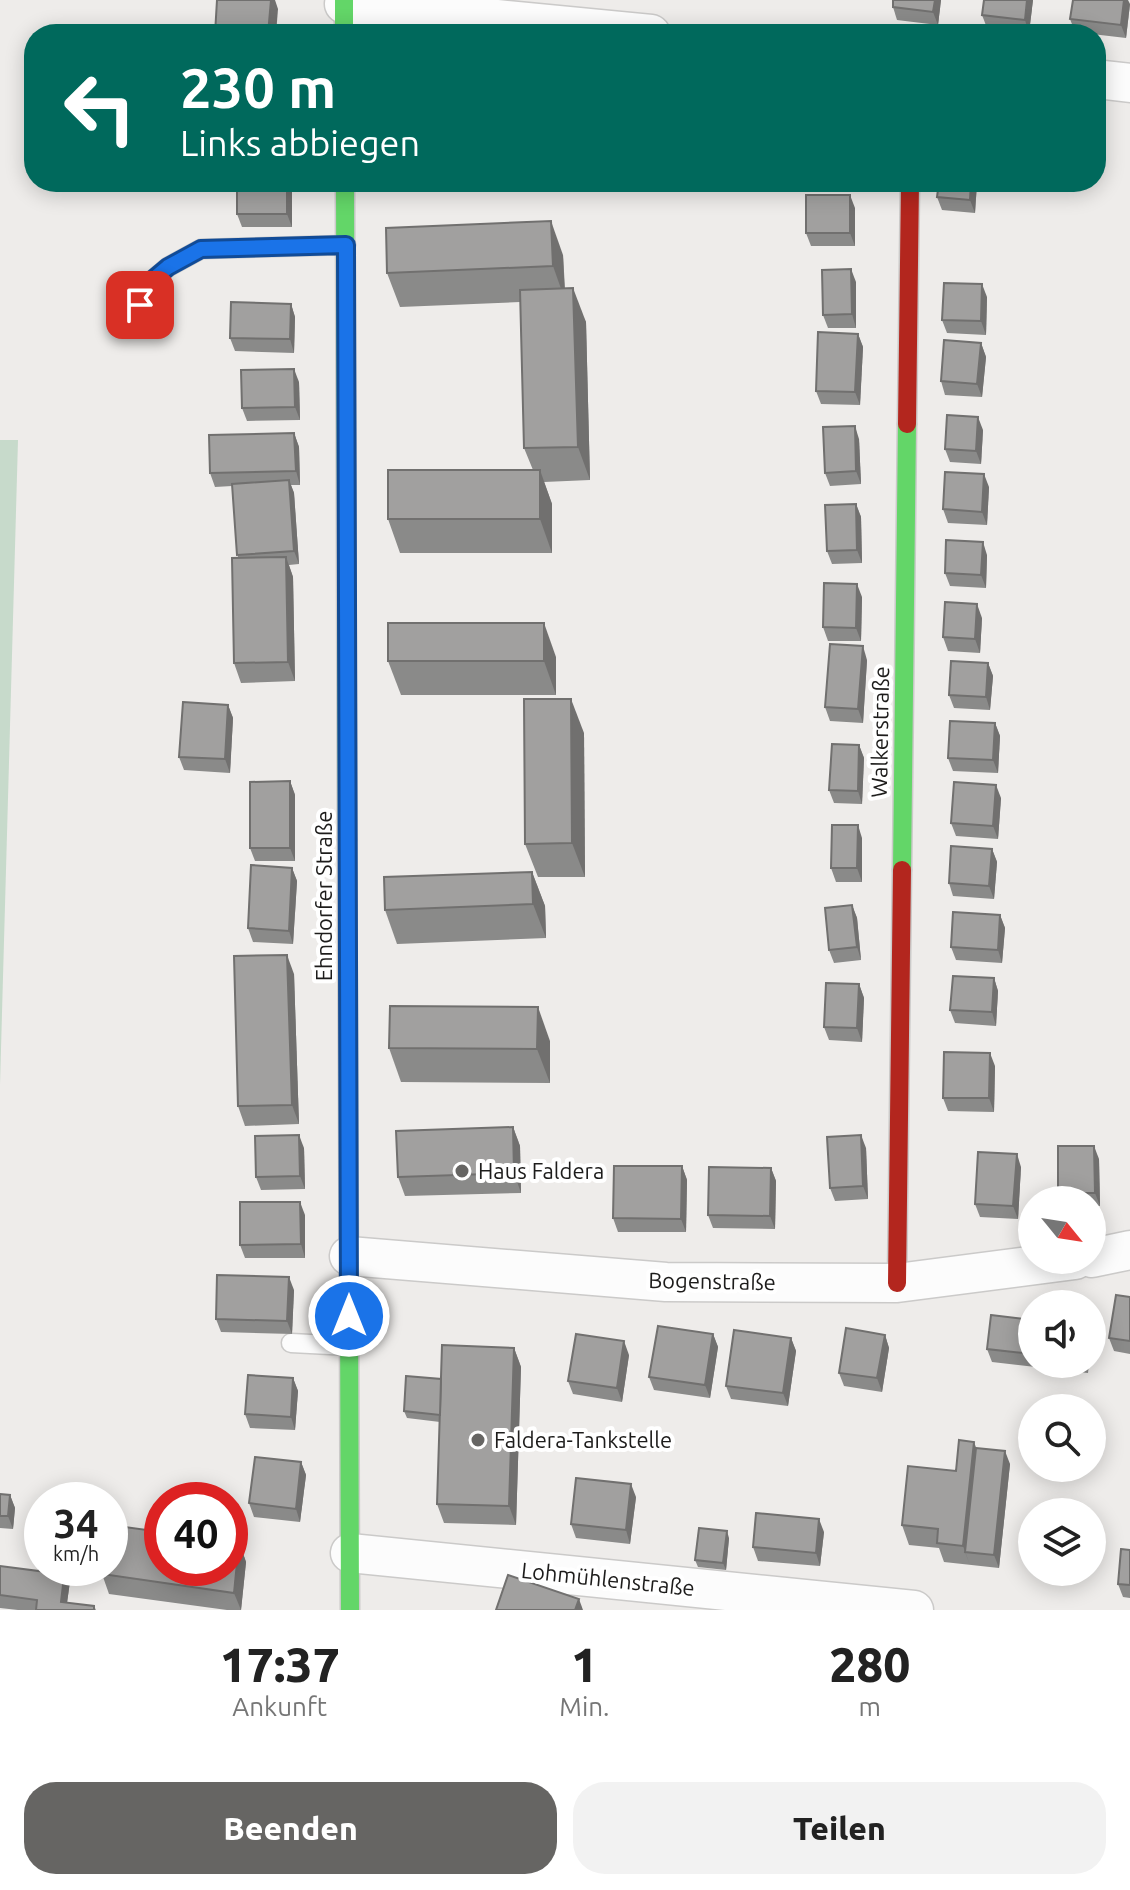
<!DOCTYPE html>
<html lang="de">
<head>
<meta charset="utf-8">
<style>
	:root { --surface:#fff; --page:#f2f2f2; --text:#222; --muted:#767676; --accent:#666563 }
	body { margin:0; font-family:Ubuntu,sans-serif; background:var(--page); color:var(--text); height:100vh; display:flex; flex-direction:column; font-size:30px; white-space:nowrap }
	* { box-sizing:border-box; margin:0 }
	p { font-size:26px; color:var(--muted) }
	.icon { flex:none; width:44px; height:44px; fill:none; stroke:currentColor; stroke-width:2; stroke-linecap:round; stroke-linejoin:round }
	.map { position:relative; height:1610px; overflow:hidden }
	.details { display:flex; flex-direction:column; background:var(--surface); flex:1 }
	.details>* { flex:none }
	.banner { position:absolute; left:24px; top:24px; width:1082px; height:168px; border-radius:32px; box-shadow:0 4px 20px #0003; background:#00695c; color:#fff; overflow:hidden }
	.needle { width:52px; rotate:120deg }
	.fabs { position:absolute; left:1018px; top:1186px; display:grid; gap:16px }
	.fabs a { display:grid; place-items:center; width:88px; height:88px; border-radius:50%; background:var(--surface); box-shadow:0 4px 20px #0003; font-size:40px }
	.speed { position:absolute; left:24px; top:1482px; display:flex; gap:16px; font-size:40px; font-weight:700; text-align:center }
	.speed>* { display:grid; place-content:center; width:104px; height:104px; border-radius:50%; background:var(--surface); box-shadow:0 4px 20px #0003; line-height:1 }
	.speed small { font-size:20px; font-weight:400 }
	.speed .limit { border:12px solid #d22; background:#fff; color:#111 }
	.pin { position:absolute; display:grid; place-items:center; width:68px; height:68px; color:#fff; margin:-34px; border-radius:16px; box-shadow:0 4px 12px #0006 }
	.me { position:absolute; width:88px; margin:-44px; rotate:0deg; stroke-linejoin:round; filter:drop-shadow(0 0 6px #0008) }
	.turn { display:flex; align-items:center; gap:28px; height:168px; padding:0 24px; font-size:36px }
	.turn .icon { width:104px; height:104px; stroke-width:2.5 }
	.turn b { display:block; font-size:56px; line-height:68px }
	.eta { display:flex; justify-content:space-evenly; align-items:center; height:136px; text-align:center }
	.eta b { font-size:48px; font-weight:800; line-height:56px }
	.button { display:flex; gap:16px; margin-top:auto; padding:16px 24px }
	.button a { flex:1; height:92px; border-radius:32px; background:var(--accent); color:#fff; font-size:32px; font-weight:800; line-height:92px; text-align:center }
	.button a+a { background:var(--page); color:var(--text) }
	.map>svg:first-child { display:block }
	.green { fill:#c7dacb }
	.lines { fill:none; stroke-linecap:round; stroke-linejoin:round }
	.lane-casing { stroke:#cbcac9; stroke-width:21 }
	.street-casing { stroke:#cbcac9; stroke-width:41 }
	.fast-casing { stroke:#cbcac9; stroke-width:21 }
	.slow-casing { stroke:#cbcac9; stroke-width:21 }
	.jam-casing { stroke:#cbcac9; stroke-width:21 }
	.lane { stroke:#fcfcfc; stroke-width:18 }
	.street { stroke:#fcfcfc; stroke-width:38 }
	.fast { stroke:#63d668; stroke-width:18 }
	.slow { stroke:#ff974d; stroke-width:18 }
	.jam { stroke:#b3261e; stroke-width:18 }
	.wall { fill:#8a8a89 }
	.shaded-wall { fill:#71706f }
	.building { fill:#a1a09f; stroke:#71706f; stroke-width:2 }
	.route-casing { stroke:#114b97; stroke-width:20 }
	.route { stroke:#1a73e8; stroke-width:14 }
	.poi-dot { fill:#666563; stroke:#fff; stroke-width:3 }
	.labels { text-anchor:middle; stroke-width:8; stroke-linejoin:round; paint-order:stroke }
	.street-label { font-size:22px; fill:#1d1c1b; stroke:#fff }
	.poi-label { font-size:22px; fill:#1d1c1b; stroke:#fff; text-anchor:start }
</style>
</head>
<body>
<div class="map">
<svg width="1130" height="1610" viewBox="0 0 1130 1610">
	<rect width="100%" height="100%" fill="#eeecea"/>
	<path class="green" d="M0 440H18L0 1085Z"/>
	<g class="lines">
		<defs>
			<g id="lane">
				<path d="M140 305 149 283 168 267 201 249 346 245"/>
				<path d="M291 1343 349 1346"/>
			</g>
			<g id="street">
				<path d="M344 4 651 34"/>
				<path d="M1096 79 1130 83"/>
				<path d="M349 1256 666 1282 897 1283 1075 1260"/>
				<path d="M1092 1258 1130 1250"/>
				<path d="M350 1553 914 1610"/>
			</g>
			<g id="fast">
				<path d="M344 0V34"/>
				<path d="M345 182 347 840"/>
				<path d="M902 870 907 424"/>
				<path d="M349 1302 350 1610"/>
			</g>
			<path id="slow" d="M347 840 349 1302"/>
			<g id="jam">
				<path d="M907 424 910 182"/>
				<path d="M897 1283 902 870"/>
			</g>
		</defs>
		<use href="#lane" class="lane-casing"/>
		<use href="#street" class="street-casing"/>
		<use href="#fast" class="fast-casing"/>
		<use href="#slow" class="slow-casing"/>
		<use href="#jam" class="jam-casing"/>
		<use href="#lane" class="lane"/>
		<use href="#street" class="street"/>
		<use href="#fast" class="fast"/>
		<use href="#slow" class="slow"/>
		<use href="#jam" class="jam"/>
	</g>
	<g class="wall">
		<path d="M893 0H941L938 25 897 20 893 7Z"/>
		<path d="M1033 0 1029 33 987 28 982 15Z"/>
		<path d="M1130 4 1126 38 1075 32 1070 19Z"/>
		<path d="M237 182H292V227H242L237 214Z"/>
		<path d="M811 182H854V188L812 185Z"/>
		<path d="M939 182H977L975 213 942 210 937 197Z"/>
		<path d="M855 208V246H811L806 233Z"/>
		<path d="M563 255 565 288 586 322 590 480 544 482 552 504V553H400L388 519 533 470 524 448 520 302 400 307 387 273Z"/>
		<path d="M856 282V328H828L823 315Z"/>
		<path d="M987 297 986 335 947 333 942 320Z"/>
		<path d="M291 304 295 317 294 353 235 351 230 338Z"/>
		<path d="M858 334 863 347 860 405 821 404 816 391Z"/>
		<path d="M981 343 986 357 982 397 945 395 941 381Z"/>
		<path d="M299 382 300 420 247 421 242 408Z"/>
		<path d="M983 430 981 464 950 462 945 449Z"/>
		<path d="M294 433 299 447 300 485H291L294 493 299 564 289 565 293 577 295 681 241 683 234 663 238 558 232 486 215 487 210 473Z"/>
		<path d="M859 439 861 484 830 486 825 473Z"/>
		<path d="M989 487 987 525 948 523 943 509Z"/>
		<path d="M856 504 861 517 862 563 832 564 827 551Z"/>
		<path d="M987 555 986 588 950 586 945 573Z"/>
		<path d="M862 597 861 641H828L823 627Z"/>
		<path d="M982 618 980 653 948 651 943 637Z"/>
		<path d="M556 657V695H401L388 661Z"/>
		<path d="M867 660 863 723 830 721 825 707Z"/>
		<path d="M988 663 993 676 990 710 954 708 949 695Z"/>
		<path d="M228 705 233 718 230 773 184 770 179 757Z"/>
		<path d="M995 723 1000 736 998 773 953 771 948 758Z"/>
		<path d="M584 733 585 877H538L525 844Z"/>
		<path d="M859 745 864 758 862 804 834 803 829 790Z"/>
		<path d="M290 781 295 795V861H255L250 848Z"/>
		<path d="M1001 798 998 839 956 836 951 823Z"/>
		<path d="M862 838V882H836L831 868Z"/>
		<path d="M992 849 997 862 994 899 953 896 949 883Z"/>
		<path d="M292 868 297 881 293 944 253 942 248 928Z"/>
		<path d="M532 872 545 906 546 938 397 944 385 910Z"/>
		<path d="M852 905 857 918 861 960 834 963 829 950Z"/>
		<path d="M1000 915 1005 928 1002 963 956 960 951 947Z"/>
		<path d="M294 974 299 1124 245 1126 238 1106Z"/>
		<path d="M994 978 998 991 996 1026 955 1023 950 1010Z"/>
		<path d="M859 984 864 998 862 1042 829 1040 824 1027Z"/>
		<path d="M550 1041V1083L401 1082 389 1048Z"/>
		<path d="M995 1066 994 1112 948 1111 943 1098Z"/>
		<path d="M513 1127 520 1146 521 1193 405 1196 398 1177Z"/>
		<path d="M304 1148 305 1189 261 1190 256 1177Z"/>
		<path d="M866 1148 868 1199 835 1201 830 1188Z"/>
		<path d="M1099 1159 1100 1206H1092V1200H1060L1058 1193Z"/>
		<path d="M682 1166 687 1180 686 1232H618L613 1218Z"/>
		<path d="M1021 1167 1018 1219 980 1217 975 1204Z"/>
		<path d="M771 1168 776 1181 775 1229 713 1228 708 1215Z"/>
		<path d="M305 1215V1258H245L240 1245Z"/>
		<path d="M294 1290 292 1334 221 1332 216 1319Z"/>
		<path d="M1130 1297V1354L1114 1351 1109 1338Z"/>
		<path d="M1032 1320V1364H1089L1088 1373 992 1362 987 1349Z"/>
		<path d="M713 1334 718 1347 710 1398 654 1390 649 1377Z"/>
		<path d="M885 1335 889 1348 882 1392 844 1386 839 1373Z"/>
		<path d="M791 1338 796 1351 788 1406 731 1399 726 1386Z"/>
		<path d="M514 1348 521 1367 516 1525 444 1523 437 1504 440 1422 407 1418 404 1411 441 1379Z"/>
		<path d="M629 1355 622 1402 573 1394 568 1381Z"/>
		<path d="M293 1378 298 1391 295 1430 250 1428 245 1414Z"/>
		<path d="M976 1448 1010 1464 999 1568 944 1562 939 1548 909 1545 902 1525Z"/>
		<path d="M301 1462 306 1475 300 1522 254 1517 249 1503Z"/>
		<path d="M0 1494 10 1495 15 1508 13 1529 0 1528Z"/>
		<path d="M636 1497 630 1544 576 1538 571 1524Z"/>
		<path d="M824 1532 820 1566 758 1561 753 1547Z"/>
		<path d="M729 1538 726 1570 698 1567 695 1560Z"/>
		<path d="M239 1542 246 1562 241 1610H227L109 1594 102 1574Z"/>
		<path d="M1130 1550V1598L1123 1597 1118 1584Z"/>
		<path d="M0 1566 39 1571 42 1568H69L71 1574 67 1603 94 1606 96 1610H18L0 1608Z"/>
	</g>
	<g class="shaded-wall">
		<path d="M271 0H275L278 9 276 34H268Z"/>
		<path d="M935 0H941L938 25 933 12Z"/>
		<path d="M1027 0H1033L1029 33 1025 20Z"/>
		<path d="M1124 0H1128L1130 4 1126 38 1121 25Z"/>
		<path d="M1096 112 1100 123 1096 160Z"/>
		<path d="M287 182H292V227L287 214Z"/>
		<path d="M971 182H977L975 213 970 200Z"/>
		<path d="M850 195 855 208V246L850 233Z"/>
		<path d="M551 221 563 255 565 300 553 266Z"/>
		<path d="M851 269 856 282V328L852 314Z"/>
		<path d="M982 284 987 297 986 335 981 321Z"/>
		<path d="M573 288 586 322 590 480 578 447Z"/>
		<path d="M291 304 295 317 294 353 290 339Z"/>
		<path d="M858 334 863 347 860 405 855 392Z"/>
		<path d="M981 343 986 357 982 397 977 384Z"/>
		<path d="M294 369 299 382 300 420 295 407Z"/>
		<path d="M978 417 983 430 981 464 976 451Z"/>
		<path d="M855 426 859 439 861 484 856 471Z"/>
		<path d="M294 433 299 447 300 485 296 471Z"/>
		<path d="M540 470 552 504V553L540 519Z"/>
		<path d="M984 474 989 487 987 525 982 512Z"/>
		<path d="M289 480 294 493 299 564 294 551Z"/>
		<path d="M856 504 861 517 862 563 857 550Z"/>
		<path d="M983 542 987 555 986 588 981 575Z"/>
		<path d="M286 557 293 577 295 681 288 662Z"/>
		<path d="M857 584 862 597 861 641 856 628Z"/>
		<path d="M977 604 982 618 980 653 975 639Z"/>
		<path d="M544 623 556 657V695L544 661Z"/>
		<path d="M863 646 867 660 863 723 858 709Z"/>
		<path d="M988 663 993 676 990 710 986 697Z"/>
		<path d="M571 699 584 733 585 877 572 843Z"/>
		<path d="M228 705 233 718 230 773 225 759Z"/>
		<path d="M995 723 1000 736 998 773 993 760Z"/>
		<path d="M859 745 864 758 862 804 858 791Z"/>
		<path d="M290 781 295 795V861L290 848Z"/>
		<path d="M996 785 1001 798 998 839 993 826Z"/>
		<path d="M858 825 862 838V882L857 868Z"/>
		<path d="M992 849 997 862 994 899 989 886Z"/>
		<path d="M292 868 297 881 293 944 289 931Z"/>
		<path d="M532 872 545 906 546 938 533 904Z"/>
		<path d="M852 905 857 918 861 960 857 947Z"/>
		<path d="M1000 915 1005 928 1002 963 998 950Z"/>
		<path d="M287 955 294 974 299 1124 292 1105Z"/>
		<path d="M994 978 998 991 996 1026 992 1012Z"/>
		<path d="M859 984 864 998 862 1042 857 1028Z"/>
		<path d="M538 1007 550 1041V1083L537 1049Z"/>
		<path d="M990 1053 995 1066 994 1112 989 1098Z"/>
		<path d="M513 1127 520 1146 521 1193 514 1173Z"/>
		<path d="M299 1135 304 1148 305 1189 300 1176Z"/>
		<path d="M861 1135 866 1148 868 1199 863 1186Z"/>
		<path d="M1094 1146 1099 1159 1100 1206 1095 1193Z"/>
		<path d="M1017 1154 1021 1167 1018 1219 1013 1206Z"/>
		<path d="M682 1166 687 1180 686 1232 681 1219Z"/>
		<path d="M771 1168 776 1181 775 1229 770 1216Z"/>
		<path d="M300 1202 305 1215V1258L301 1244Z"/>
		<path d="M289 1277 294 1290 292 1334 287 1321Z"/>
		<path d="M713 1334 718 1347 710 1398 705 1385Z"/>
		<path d="M885 1335 889 1348 882 1392 877 1378Z"/>
		<path d="M791 1338 796 1351 788 1406 783 1393Z"/>
		<path d="M624 1341 629 1355 622 1402 617 1388Z"/>
		<path d="M514 1348 521 1367 516 1525 509 1506Z"/>
		<path d="M293 1378 298 1391 295 1430 291 1417Z"/>
		<path d="M974 1442 981 1461 965 1552 970 1565 963 1546Z"/>
		<path d="M1005 1451 1010 1464 999 1568 994 1555Z"/>
		<path d="M301 1462 306 1475 300 1522 296 1509Z"/>
		<path d="M631 1484 636 1497 630 1544 626 1530Z"/>
		<path d="M10 1495 15 1508 13 1529 8 1516Z"/>
		<path d="M819 1519 824 1532 820 1566 816 1553Z"/>
		<path d="M727 1531 729 1538 726 1570 723 1563Z"/>
		<path d="M239 1542 246 1562 241 1610 234 1593Z"/>
		<path d="M65 1568H69L71 1574 66 1610 61 1602Z"/>
		<path d="M579 1599 583 1610H575Z"/>
	</g>
	<g class="building">
		<path d="M217 0H271L268 34H215Z"/>
		<path d="M893 0H935L933 12 893 7Z"/>
		<path d="M984 0H1027L1025 20 982 15Z"/>
		<path d="M1073 0H1124L1121 25 1070 19Z"/>
		<rect x="237" y="182" width="50" height="32"/>
		<path d="M939 182H971L970 200 937 197Z"/>
		<rect x="806" y="195" width="44" height="38"/>
		<path d="M551 221 553 266 387 273 386 228Z"/>
		<path d="M851 269 852 314 823 315 822 270Z"/>
		<path d="M944 283 982 284 981 321 942 320Z"/>
		<path d="M573 288 578 447 524 448 520 290Z"/>
		<path d="M231 302 291 304 290 339 230 338Z"/>
		<path d="M818 332 858 334 855 392 816 391Z"/>
		<path d="M944 340 981 343 977 384 941 381Z"/>
		<path d="M294 369 295 407 242 408 241 370Z"/>
		<path d="M947 415 978 417 976 451 945 449Z"/>
		<path d="M855 426 856 471 825 473 823 427Z"/>
		<path d="M294 433 296 471 210 473 209 435Z"/>
		<rect x="388" y="470" width="152" height="49"/>
		<path d="M945 472 984 474 982 512 943 509Z"/>
		<path d="M289 480 294 551 237 555 232 484Z"/>
		<path d="M856 504 857 550 827 551 825 505Z"/>
		<path d="M946 540 983 542 981 575 945 573Z"/>
		<path d="M286 557 288 662 234 663 232 558Z"/>
		<path d="M824 583 857 584 856 628 823 627Z"/>
		<path d="M945 602 977 604 975 639 943 637Z"/>
		<rect x="388" y="623" width="156" height="38"/>
		<path d="M830 644 863 646 858 709 825 707Z"/>
		<path d="M951 661 988 663 986 697 949 695Z"/>
		<path d="M524 699H571L572 843 525 844Z"/>
		<path d="M183 702 228 705 225 759 179 757Z"/>
		<path d="M950 721 995 723 993 760 948 758Z"/>
		<path d="M832 744 859 745 858 791 829 790Z"/>
		<path d="M290 781V848H250V782Z"/>
		<path d="M954 782 996 785 993 826 951 823Z"/>
		<path d="M832 825H858L857 868H831Z"/>
		<path d="M951 846 992 849 989 886 949 883Z"/>
		<path d="M251 865 292 868 289 931 248 928Z"/>
		<path d="M532 872 533 904 385 910 384 877Z"/>
		<path d="M852 905 857 947 829 950 825 908Z"/>
		<path d="M953 912 1000 915 998 950 951 947Z"/>
		<path d="M287 955 292 1105 238 1106 234 956Z"/>
		<path d="M953 976 994 978 992 1012 950 1010Z"/>
		<path d="M826 983 859 984 857 1028 824 1027Z"/>
		<path d="M390 1006 538 1007 537 1049 389 1048Z"/>
		<path d="M944 1052 990 1053 989 1098H943Z"/>
		<path d="M513 1127 514 1173 398 1177 396 1131Z"/>
		<path d="M299 1135 300 1176 256 1177 255 1136Z"/>
		<path d="M861 1135 863 1186 830 1188 827 1137Z"/>
		<path d="M1058 1146H1094L1095 1193H1058Z"/>
		<path d="M978 1152 1017 1154 1013 1206 975 1204Z"/>
		<path d="M614 1166H682L681 1219 613 1218Z"/>
		<path d="M709 1167 771 1168 770 1216 708 1215Z"/>
		<path d="M240 1202H300L301 1244 240 1245Z"/>
		<path d="M217 1275 289 1277 287 1321 216 1319Z"/>
		<path d="M1116 1295 1130 1297V1341L1109 1338Z"/>
		<path d="M991 1315 1032 1320V1354L987 1349Z"/>
		<path d="M658 1326 713 1334 705 1385 649 1377Z"/>
		<path d="M846 1328 885 1335 877 1378 839 1373Z"/>
		<path d="M734 1330 791 1338 783 1393 726 1386Z"/>
		<path d="M576 1334 624 1341 617 1388 568 1381Z"/>
		<path d="M442 1345 514 1348 509 1506 437 1504Z"/>
		<path d="M248 1375 293 1378 291 1417 245 1414Z"/>
		<path d="M406 1376 441 1379 440 1415 404 1411Z"/>
		<path d="M959 1440 974 1442 963 1546 937 1543 938 1529 902 1525 908 1466 956 1471Z"/>
		<path d="M976 1448 1005 1451 994 1555 965 1552Z"/>
		<path d="M255 1457 301 1462 296 1509 249 1503Z"/>
		<path d="M576 1478 631 1484 626 1530 571 1524Z"/>
		<path d="M0 1494 10 1495 8 1516H0Z"/>
		<path d="M756 1513 819 1519 816 1553 753 1547Z"/>
		<path d="M110 1525 162 1532V1568H230V1541L239 1542 234 1593 102 1574 103 1568H110Z"/>
		<path d="M699 1528 727 1531 723 1563 695 1560Z"/>
		<path d="M1121 1549 1130 1550V1585L1118 1584Z"/>
		<path d="M40 1558H42V1568H65L61 1602 94 1606V1610H36L37 1600 0 1595V1566L39 1571Z"/>
		<path d="M508 1575 579 1599 575 1610H496Z"/>
	</g>
	<g class="lines">
		<defs>
			<path id="route" d="M140 305 149 283 168 267 201 249 346 245 349 1316"/>
		</defs>
		<use href="#route" class="route-casing"/>
		<use href="#route" class="route"/>
	</g>
	<g class="poi-dot">
		<circle cx="462" cy="1171" r="8"/>
		<circle cx="478" cy="1440" r="8"/>
	</g>
	<g class="labels">
		<g class="street-label">
			<text transform="translate(880 732) rotate(-89)" y="8">Walkerstraße</text>
			<text transform="translate(324 896) rotate(-90)" y="8">Ehndorfer Straße</text>
			<text transform="translate(712 1281) rotate(1)" y="8">Bogenstraße</text>
			<text transform="translate(608 1579) rotate(6)" y="8">Lohmühlenstraße</text>
		</g>
		<g class="poi-label">
			<text x="478" y="1179">Haus Faldera</text>
			<text x="494" y="1448">Faldera-Tankstelle</text>
		</g>
	</g>
</svg>
<div class="fabs">
<a><svg class="needle" viewBox="-14 -14 28 28"><path d="M0-13l5 13h-10z" fill="#e53935"/><path d="M0 13l5-13h-10z" fill="#767676"/></svg></a>
<a><svg class="icon" aria-label="sound" viewBox="0 0 24 24"><path d="M4 9h4l5-4v14l-5-4H4zM17 9q2 3 0 6"/></svg></a>
<a><svg class="icon" aria-label="search" viewBox="0 0 24 24"><circle cx="10" cy="10" r="6"/><path d="M15 15l6 6"/></svg></a>
<a><svg class="icon" aria-label="layers" viewBox="0 0 24 24"><path d="M12 4l9 5-9 5-9-5zM3 14l9 5 9-5"/></svg></a>
</div>
<div class="speed"><div>34<small>km/h</small></div><div class="limit">40</div></div>
<div class="pin" style="left:140px;top:305px;background:#d93025"><svg class="icon" aria-label="arrive" viewBox="0 0 24 24"><path d="M6 21V4h12l-3 4 3 4H6"/></svg></div>
<svg class="me" style="left:349px;top:1316px" viewBox="-20 -20 40 40"><circle r="17" fill="#1a73e8" stroke="#fff" stroke-width="3"/><path d="M0-11L8 9 0 5-8 9z" fill="#fff"/></svg>
<div class="banner">
<div class="turn"><svg class="icon" aria-label="left" viewBox="0 0 24 24"><path d="M17 20v-9H6M10 6l-5 5 5 5"/></svg><div><b>230 m</b>Links abbiegen</div></div>
</div>
</div>
<section class="details">
<div class="eta">
<div><b>17:37</b><p>Ankunft</p></div>
<div><b>1</b><p>Min.</p></div>
<div><b>280</b><p>m</p></div>
</div>
<div class="button"><a>Beenden</a><a>Teilen</a></div>
</section>
</body>
</html>
